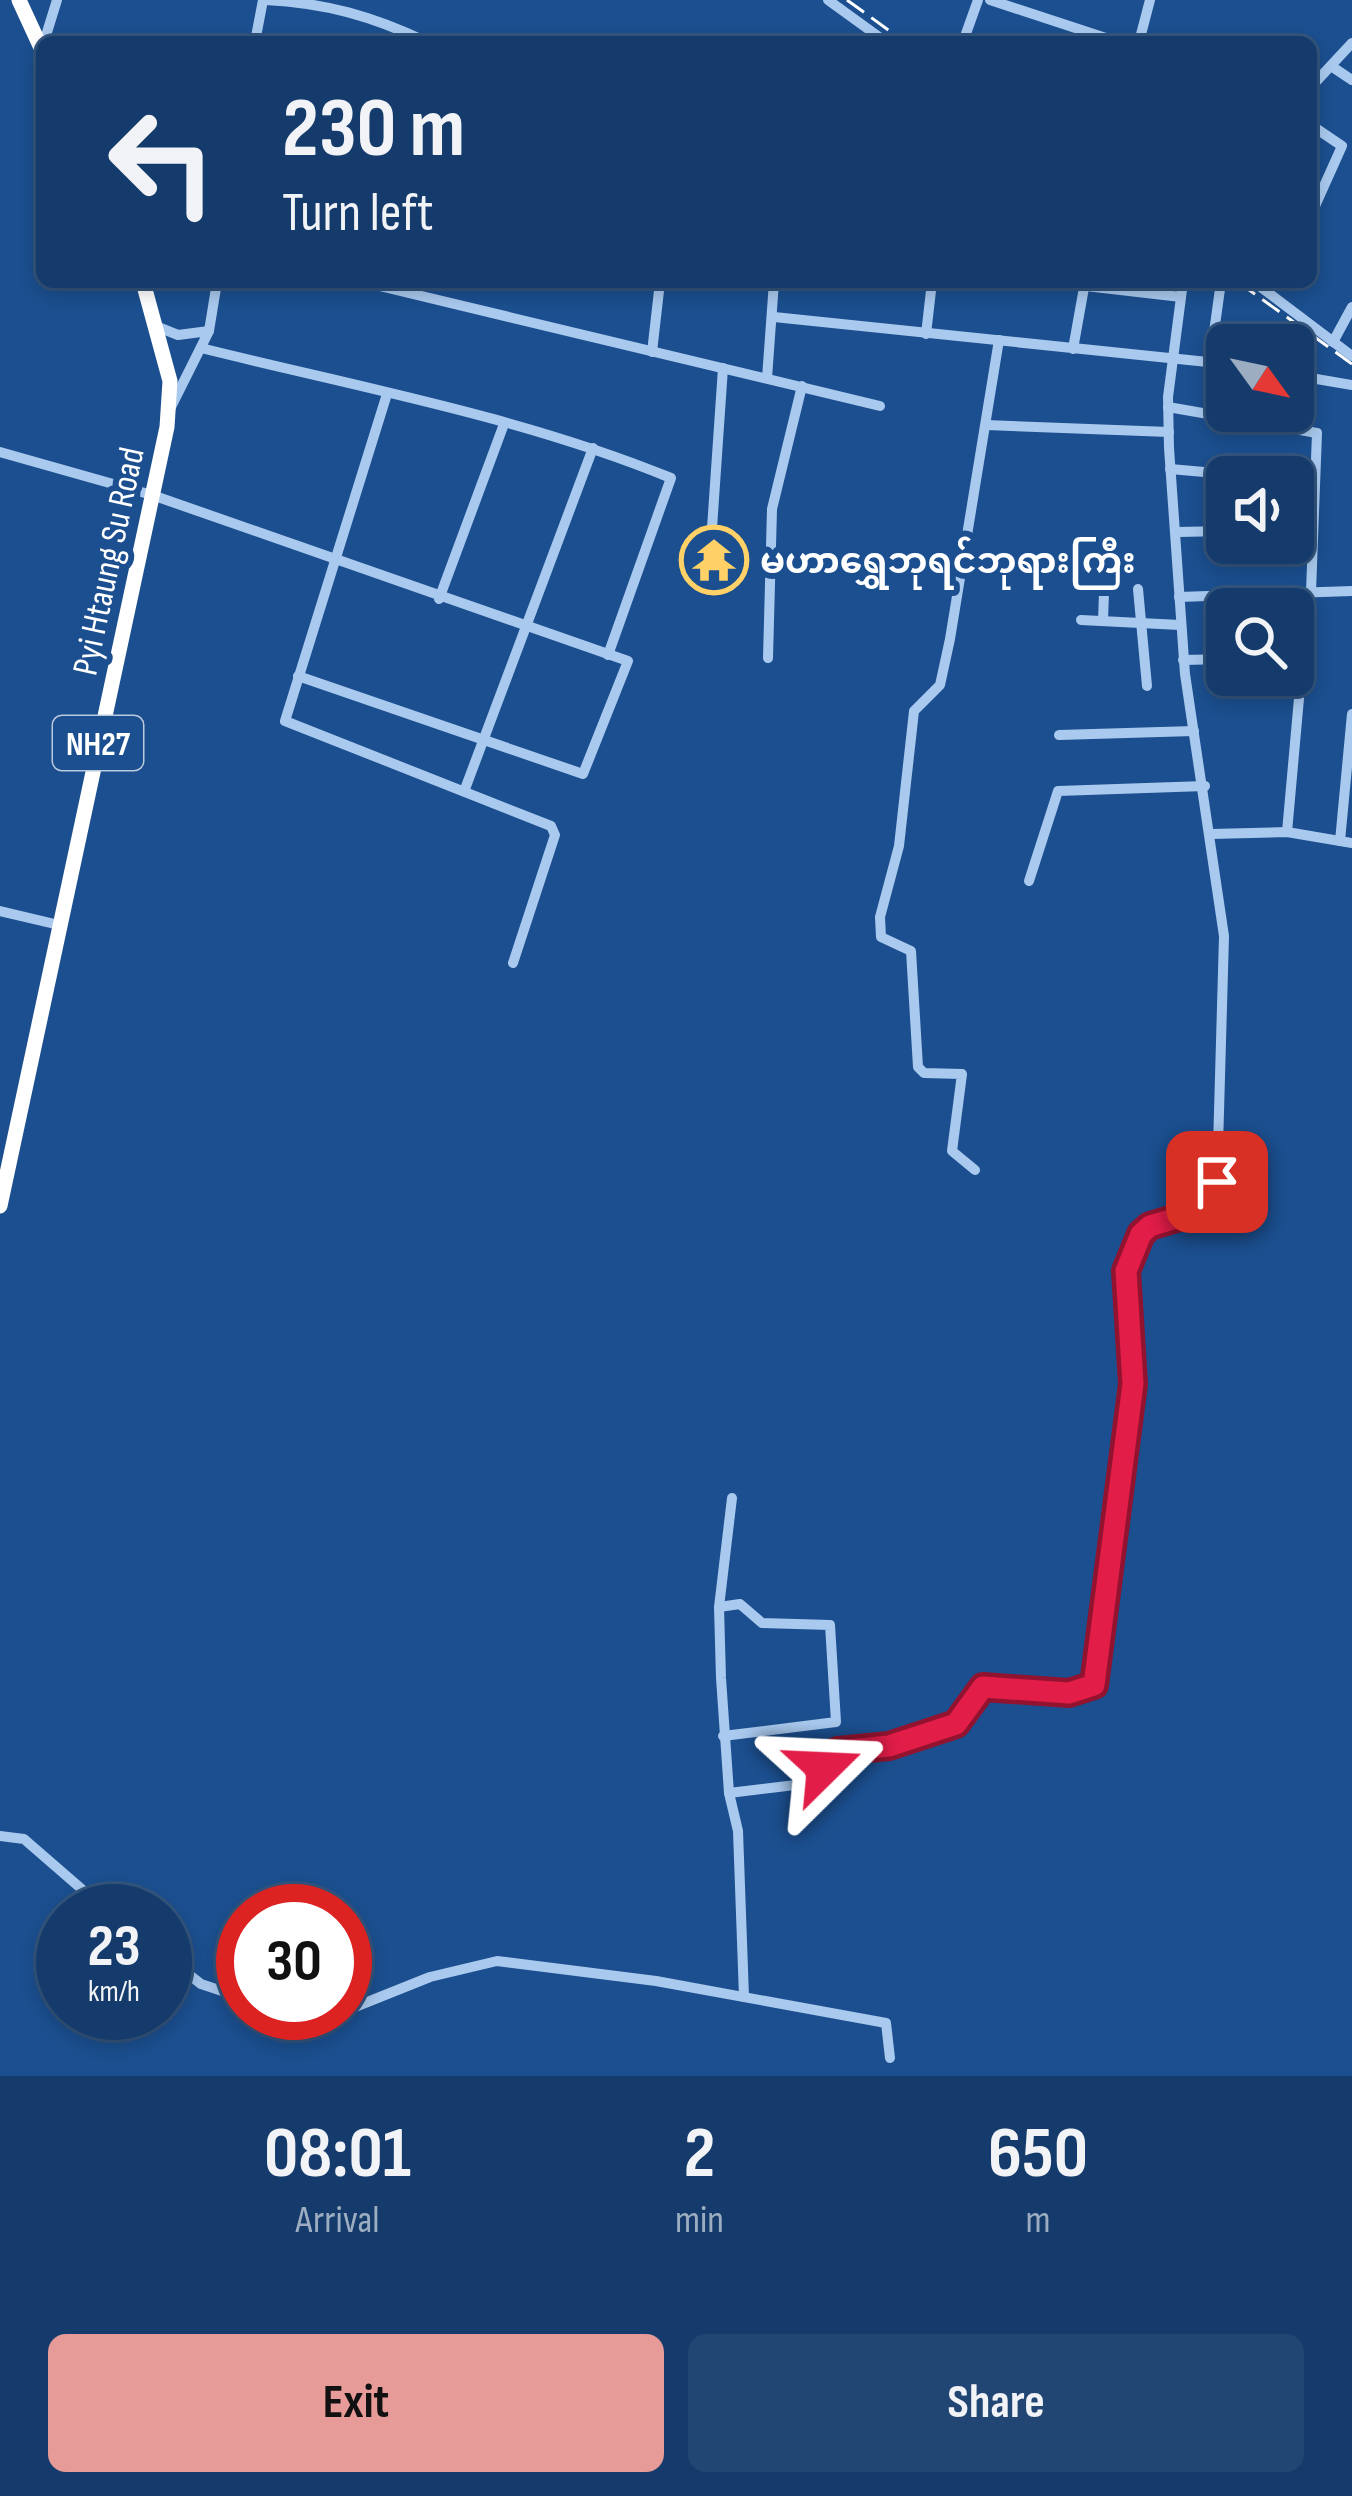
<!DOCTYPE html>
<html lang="en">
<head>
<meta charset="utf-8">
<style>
	:root { --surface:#143b6b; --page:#214673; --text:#f1f3f6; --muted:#9dadc1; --line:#33557e; --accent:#e69b98 }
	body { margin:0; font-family:"Sofia Sans Condensed","Noto Sans Myanmar",sans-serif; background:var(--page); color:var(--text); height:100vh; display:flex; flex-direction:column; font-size:45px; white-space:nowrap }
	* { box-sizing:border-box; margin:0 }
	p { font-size:39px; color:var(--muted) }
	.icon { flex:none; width:66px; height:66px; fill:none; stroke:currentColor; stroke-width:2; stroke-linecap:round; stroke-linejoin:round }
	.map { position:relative; height:2076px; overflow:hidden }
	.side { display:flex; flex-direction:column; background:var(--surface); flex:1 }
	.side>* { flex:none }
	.top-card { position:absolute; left:36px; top:36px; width:1281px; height:252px; border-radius:18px; box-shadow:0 6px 18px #0003,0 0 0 3px var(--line); background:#143b6b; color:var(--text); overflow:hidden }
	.needle { width:78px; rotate:123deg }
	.fabs { position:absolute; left:1206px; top:324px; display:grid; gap:24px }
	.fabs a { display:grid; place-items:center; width:108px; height:108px; border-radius:18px; background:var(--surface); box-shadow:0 6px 18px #0003,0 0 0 3px var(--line); font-size:60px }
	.speed { position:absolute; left:36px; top:1884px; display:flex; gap:24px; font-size:60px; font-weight:700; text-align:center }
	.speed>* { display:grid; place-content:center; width:156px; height:156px; border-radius:50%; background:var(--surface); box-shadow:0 6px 18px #0003,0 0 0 3px var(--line); line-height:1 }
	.speed small { font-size:30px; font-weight:400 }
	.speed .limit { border:18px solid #d22; background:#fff; color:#111 }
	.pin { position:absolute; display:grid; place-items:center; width:102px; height:102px; color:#fff; margin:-51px; border-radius:24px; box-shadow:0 6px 18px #0006 }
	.me { position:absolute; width:132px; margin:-66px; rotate:69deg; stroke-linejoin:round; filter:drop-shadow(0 0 9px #0008) }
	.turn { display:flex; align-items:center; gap:42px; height:252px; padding:0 48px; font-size:54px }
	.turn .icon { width:156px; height:156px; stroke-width:2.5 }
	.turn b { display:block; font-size:84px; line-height:102px }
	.eta { display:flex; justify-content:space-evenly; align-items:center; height:204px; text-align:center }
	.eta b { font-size:72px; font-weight:700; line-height:84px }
	.cta { display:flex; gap:24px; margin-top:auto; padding:24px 48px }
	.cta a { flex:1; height:138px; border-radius:18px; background:var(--accent); color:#111; font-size:48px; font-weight:700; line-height:138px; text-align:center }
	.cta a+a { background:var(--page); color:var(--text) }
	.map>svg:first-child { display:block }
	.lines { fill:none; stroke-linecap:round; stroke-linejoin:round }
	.minor { stroke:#a9c9ee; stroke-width:10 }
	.highway { stroke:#fff; stroke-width:15 }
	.rail { stroke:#fff; stroke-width:3; stroke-dasharray:21 9; stroke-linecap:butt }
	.route-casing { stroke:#92132f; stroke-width:30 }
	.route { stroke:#e11d48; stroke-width:21 }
	.labels { text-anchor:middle; stroke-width:12; stroke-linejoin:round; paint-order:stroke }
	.shield { fill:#1b4f8f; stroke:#bbcadd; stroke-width:3 }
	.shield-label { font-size:33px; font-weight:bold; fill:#fff }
	.poi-label { font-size:36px; font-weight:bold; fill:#fff; stroke:#1b4f8f; text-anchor:start }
	.street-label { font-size:36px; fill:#fff; stroke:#1b4f8f }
</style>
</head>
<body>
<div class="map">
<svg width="1352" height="2076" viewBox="0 0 1352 2076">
	<rect width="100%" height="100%" fill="#1b4f8f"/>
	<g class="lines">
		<g class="minor">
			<path d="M265 0C326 3 372 16 427 42"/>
			<path d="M828 0 886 42"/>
			<path d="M990 0 1118 42"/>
			<path d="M44 42 57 0"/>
			<path d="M255 42 263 0"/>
			<path d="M963 42 978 0"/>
			<path d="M1139 42 1150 0"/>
			<path d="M1331 66 1352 80"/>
			<path d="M1311 87 1352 43"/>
			<path d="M1311 125 1342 146 1311 215"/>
			<path d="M363 282 880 406"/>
			<path d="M1051 282 1181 297"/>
			<path d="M1254 282 1352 356"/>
			<path d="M774 317 1227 364"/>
			<path d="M158 327 178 335 209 331"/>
			<path d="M926 334 932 282"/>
			<path d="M1333 342 1352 307"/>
			<path d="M201 348C358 387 522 417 671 478L608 655"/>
			<path d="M1073 349 1085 282"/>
			<path d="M652 352 660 282"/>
			<path d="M1210 361 1220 289"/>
			<path d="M1293 375 1352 385"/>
			<path d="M767 378 774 282"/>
			<path d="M387 394 285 721 551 826 555 835 513 963"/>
			<path d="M171 407 209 331 217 282"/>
			<path d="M1168 407 1317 433 1311 592"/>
			<path d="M986 425 1169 432"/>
			<path d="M0 452 152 495 628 661 583 774 298 676"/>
			<path d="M1170 469 1261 477"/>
			<path d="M712 528 723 368"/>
			<path d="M1178 532 1227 531"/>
			<path d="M1138 589 1147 686"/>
			<path d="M1179 597 1352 591"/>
			<path d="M439 599 504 424"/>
			<path d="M1081 620 1180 625"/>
			<path d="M1103 621 1104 592"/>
			<path d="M768 658 772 509 802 386"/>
			<path d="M1183 660 1227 659"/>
			<path d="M1059 735 1194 731"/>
			<path d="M465 789 593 448"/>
			<path d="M1287 832 1302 665 1293 657"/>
			<path d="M1211 834 1287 832 1352 843"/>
			<path d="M1340 841 1352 714"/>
			<path d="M1029 881 1058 791 1205 786"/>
			<path d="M0 911 59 925"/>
			<path d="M975 1170 952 1151 962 1074 924 1073 918 1067 911 951 881 937 880 917 899 846 914 711 940 685 950 639 999 340"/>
			<path d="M732 1498 719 1607 721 1678 729 1793 738 1831 744 1997"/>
			<path d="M719 1607 740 1604 762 1623 830 1625 836 1722 723 1736"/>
			<path d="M729 1793 820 1782 830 1754 889 1746 956 1724 983 1687 1079 1692 1094 1685 1099 1673 1133 1384 1126 1271 1141 1234 1150 1226 1206 1209 1214 1201 1217 1182 1224 936 1185 674 1169 448 1168 397 1183 282"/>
			<path d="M0 1836 24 1839 107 1911"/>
			<path d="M165 1956 201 1984 243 1998"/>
			<path d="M345 2011 430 1977 497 1961 656 1981 886 2023 890 2058"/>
			<path d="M287 2013H337"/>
		</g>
		<g class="highway">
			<path d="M19 0 42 50"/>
			<path d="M0 1206 167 427 170 381 143 282"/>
		</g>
		<g class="rail">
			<path d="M847 0 905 42"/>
			<path d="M1238 282 1352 364"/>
		</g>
	</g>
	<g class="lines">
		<defs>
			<path id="route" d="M824 1768 830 1754 838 1751 889 1746 956 1724 983 1687 1069 1693 1094 1685 1133 1384 1126 1271 1141 1234 1150 1226 1206 1209 1214 1201 1217 1182"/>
		</defs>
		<use href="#route" class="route-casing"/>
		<use href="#route" class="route"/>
	</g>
	<defs>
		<symbol id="temple-ring" viewBox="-11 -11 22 22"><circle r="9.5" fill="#1b4f8f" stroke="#ffd166" stroke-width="1.5"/><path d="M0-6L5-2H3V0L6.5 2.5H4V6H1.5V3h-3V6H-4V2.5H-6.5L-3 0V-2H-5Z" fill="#ffd166"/></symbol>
	</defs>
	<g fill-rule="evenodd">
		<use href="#temple-ring" x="676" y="522" width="76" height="76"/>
	</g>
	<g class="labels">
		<rect class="shield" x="53" y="716" width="90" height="54" rx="9"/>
		<g class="shield-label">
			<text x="98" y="755">NH27</text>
		</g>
		<g class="poi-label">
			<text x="760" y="573">မဟာရွှေဘုရင်ဘုရားကြီး</text>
		</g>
		<g class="street-label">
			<text transform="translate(107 561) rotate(-78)" y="13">Pyi Htaung Su Road</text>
		</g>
	</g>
</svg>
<div class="fabs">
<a><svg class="needle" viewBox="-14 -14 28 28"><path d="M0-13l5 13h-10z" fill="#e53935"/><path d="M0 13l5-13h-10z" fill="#9dadc1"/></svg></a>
<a><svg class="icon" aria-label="sound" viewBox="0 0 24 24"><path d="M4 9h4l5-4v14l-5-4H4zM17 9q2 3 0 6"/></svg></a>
<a><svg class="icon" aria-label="search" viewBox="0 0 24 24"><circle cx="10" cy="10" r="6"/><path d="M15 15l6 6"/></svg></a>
</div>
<div class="speed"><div>23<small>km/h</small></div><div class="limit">30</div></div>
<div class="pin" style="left:1217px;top:1182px;background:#d93025"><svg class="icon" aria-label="arrive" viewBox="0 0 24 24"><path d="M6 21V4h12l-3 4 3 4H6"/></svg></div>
<svg class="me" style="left:824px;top:1768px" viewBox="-20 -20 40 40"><path d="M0-17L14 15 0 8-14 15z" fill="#e11d48" stroke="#fff" stroke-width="4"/></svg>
<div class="top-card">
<div class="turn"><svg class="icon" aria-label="left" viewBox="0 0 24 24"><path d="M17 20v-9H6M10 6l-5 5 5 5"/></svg><div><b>230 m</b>Turn left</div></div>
</div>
</div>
<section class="side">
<div class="eta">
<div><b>08:01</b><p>Arrival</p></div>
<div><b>2</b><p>min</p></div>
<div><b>650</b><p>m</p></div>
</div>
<div class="cta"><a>Exit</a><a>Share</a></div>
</section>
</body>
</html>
